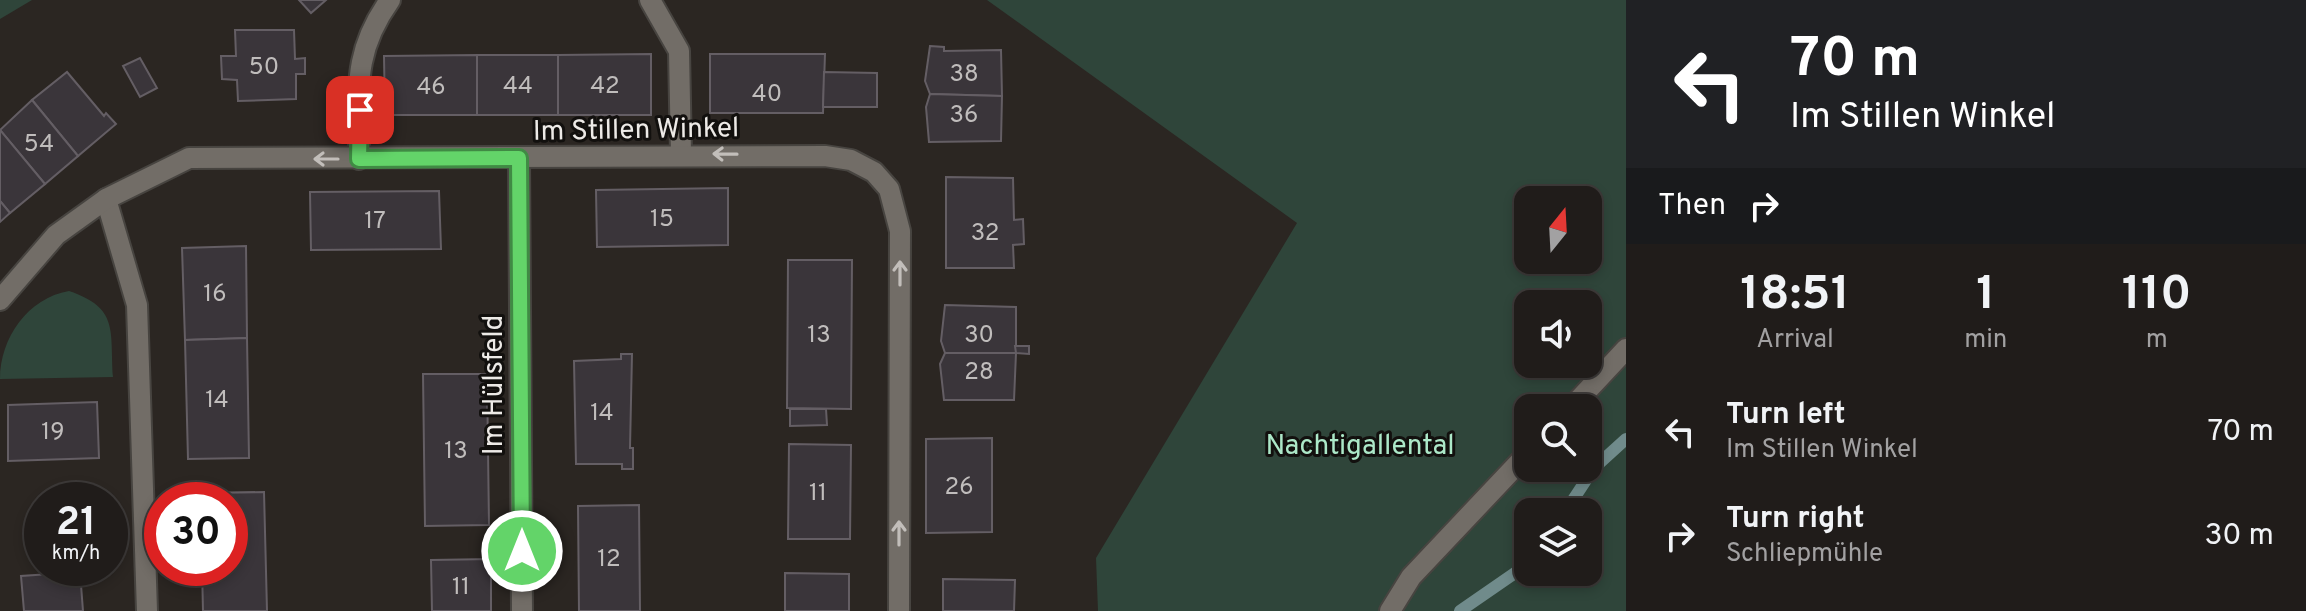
<!DOCTYPE html>
<html lang="en">
<head>
<meta charset="utf-8">
<style>
	:root { --surface:#201c1a; --page:#2d2927; --text:#f1f3f6; --muted:#a2a1a2; --line:#3d3a39 }
	body { margin:0; font-family:Overpass,sans-serif; background:var(--page); color:var(--text); height:100vh; display:flex; flex-direction:column; font-size:30px; white-space:nowrap }
	* { box-sizing:border-box; margin:0 }
	p { font-size:26px; color:var(--muted) }
	.icon { flex:none; width:44px; height:44px; fill:none; stroke:currentColor; stroke-width:2; stroke-linecap:round; stroke-linejoin:round }
	.map { position:relative; flex:1; overflow:hidden }
	.details { display:flex; flex-direction:column; background:var(--surface); width:680px }
	.details>* { flex:none }
	.guide { background:#202124; color:#fff; overflow:hidden }
	.needle { width:52px; rotate:18deg }
	.controls { position:absolute; left:1514px; top:186px; display:grid; gap:16px }
	.controls a { display:grid; place-items:center; width:88px; height:88px; border-radius:16px; background:var(--surface); box-shadow:0 4px 12px #0003,0 0 0 2px var(--line); font-size:40px }
	.speed { position:absolute; left:24px; top:482px; display:flex; gap:16px; font-size:40px; font-weight:700; text-align:center }
	.speed>* { display:grid; place-content:center; width:104px; height:104px; border-radius:50%; background:var(--surface); box-shadow:0 4px 12px #0003,0 0 0 2px var(--line); line-height:1 }
	.speed small { font-size:20px; font-weight:400 }
	.speed .limit { border:12px solid #d22; background:#fff; color:#111 }
	.pin { position:absolute; display:grid; place-items:center; width:68px; height:68px; color:#fff; margin:-34px; border-radius:16px; box-shadow:0 4px 12px #0006 }
	.me { position:absolute; width:88px; margin:-44px; rotate:0deg; stroke-linejoin:round; filter:drop-shadow(0 0 6px #0008) }
	.turn { display:flex; align-items:center; gap:28px; height:168px; padding:0 32px; font-size:36px }
	.turn .icon { width:104px; height:104px; stroke-width:2.5 }
	.turn b { display:block; font-size:56px; line-height:68px }
	.then { display:flex; align-items:center; height:76px; padding:0 32px; background:#0003; gap:16px; font-size:30px }
	.eta { display:flex; justify-content:space-evenly; align-items:center; height:136px; text-align:center }
	.eta b { font-size:48px; font-weight:700; line-height:56px }
	ul { padding:0; list-style:none }
	li { display:flex; align-items:center; gap:24px; height:104px; padding:0 32px }
	li div { flex:1 }
	li b { display:block; font-size:30px }
	li em { font-style:normal }
	main { display:flex; flex:1; min-height:0 }
	.map>svg:first-child { display:block }
	.green { fill:#2f453a; fill-rule:evenodd }
	.lines { fill:none; stroke-linecap:round; stroke-linejoin:round }
	.stream { stroke:#708b8b; stroke-width:12 }
	.building { fill:#3a353a; stroke:#645e64; stroke-width:2 }
	.service-casing { stroke:#474440; stroke-width:24 }
	.minor-casing { stroke:#474440; stroke-width:24 }
	.service { stroke:#726d67; stroke-width:20 }
	.minor { stroke:#726d67; stroke-width:20 }
	.oneway { stroke:#c2beba }
	.route-casing { stroke:#408a44; stroke-width:20 }
	.route { stroke:#63d469; stroke-width:14 }
	.labels { text-anchor:middle; stroke-width:6; stroke-linejoin:round; paint-order:stroke }
	.number-label { font-size:24px; fill:#c0bdbc }
	.street-label { font-size:28px; fill:#edeae7; stroke:#12100e }
	.park-label { font-size:28px; fill:#ace8c8; stroke:#12100e }
</style>
</head>
<body>
<main>
<div class="map">
<svg width="1626" height="611" viewBox="0 0 1626 611">
	<rect width="100%" height="100%" fill="#2b2622"/>
	<g class="green">
		<path d="M0 0H32L0 19Z"/>
		<path d="M987 0H1626V611H1098L1096 558 1297 223ZM1528 200H1588V260H1528ZM1528 304H1588V364H1528ZM1528 408H1588V468H1528ZM1528 512H1588V572H1528Z"/>
		<path d="M69 291C119 308 110 330 113 377L0 379C0 338 28 298 69 291Z"/>
	</g>
	<g class="lines">
		<g class="stream">
			<path d="M1565 512 1594 468 1626 439"/>
			<path d="M1460 611 1528 564"/>
		</g>
	</g>
	<g class="building">
		<path d="M299 0H326L311 13Z"/>
		<path d="M235 30H294L295 59 305 58V74H296V99L238 101 237 80 222 79 221 56H236Z"/>
		<path d="M930 46 944 47V51L1001 50 1002 96 930 94 925 81Z"/>
		<path d="M651 54V115H558V55Z"/>
		<path d="M710 54H825L823 113H710Z"/>
		<path d="M477 55V115H385L384 56Z"/>
		<rect x="477" y="55" width="81" height="60"/>
		<path d="M140 58 157 88 140 97 123 66Z"/>
		<path d="M67 72 104 116 106 113 116 124 78 156 32 100Z"/>
		<path d="M824 72 877 73V107H823Z"/>
		<path d="M930 94 1002 96 1001 141 929 142 926 107Z"/>
		<path d="M32 100 78 156 45 184 0 130Z"/>
		<path d="M0 130 45 184 10 213 0 201Z"/>
		<path d="M946 177 1013 178 1014 220 1023 219 1024 244 1013 245 1014 268H946Z"/>
		<path d="M728 188V245L597 247 596 190Z"/>
		<path d="M439 191 441 249 311 250 310 192Z"/>
		<path d="M0 201 10 213 0 222Z"/>
		<path d="M246 246 247 338 185 340 182 248Z"/>
		<path d="M788 260H852L851 409 787 408Z"/>
		<path d="M945 305 1016 307V353H945L941 341Z"/>
		<path d="M247 338 249 458 188 459 185 340Z"/>
		<path d="M1015 346H1029V354L1016 353Z"/>
		<path d="M945 353H1016L1014 400H944L940 364Z"/>
		<path d="M621 354H632L630 448H633V469H622V464H576L574 361 621 359Z"/>
		<path d="M423 374H487L489 525 425 526Z"/>
		<path d="M97 402 99 458 8 461V405Z"/>
		<path d="M790 409H826L827 425 790 426Z"/>
		<path d="M992 438V532L926 533V439Z"/>
		<path d="M789 444 851 445 850 539H788Z"/>
		<path d="M264 492 267 611H203L202 568H230V500H200V493Z"/>
		<path d="M639 505 640 611H579L578 506Z"/>
		<path d="M491 559V611H432L431 560Z"/>
		<path d="M80 572 83 611H24L21 576Z"/>
		<path d="M785 573 849 574V611H785Z"/>
		<path d="M943 579 1015 580 1014 611H943Z"/>
	</g>
	<g class="lines">
		<defs>
			<g id="service">
				<path d="M1571 408 1626 349"/>
				<path d="M1390 611 1411 577 1528 453"/>
			</g>
			<g id="minor">
				<path d="M650 0 679 51 681 154"/>
				<path d="M519 158 522 611"/>
				<path d="M359 159C360 94 350 56 390 0"/>
				<path d="M106 199 137 305 147 611"/>
				<path d="M0 300 56 235 106 199 189 158 825 156 851 160 874 172 889 189 900 231 899 611"/>
			</g>
		</defs>
		<use href="#service" class="service-casing"/>
		<use href="#minor" class="minor-casing"/>
		<use href="#service" class="service"/>
		<use href="#minor" class="minor"/>
	</g>
	<defs><path id="oneway-shaft" d="M-6 0H5M1.5-3L5.5 0L1.5 3" fill="none" stroke-width="1.6" stroke-linecap="round" stroke-linejoin="round" transform="scale(2)"/></defs>
	<g class="oneway">
		<use href="#oneway-shaft" transform="translate(725 154) rotate(-179)"/>
		<use href="#oneway-shaft" transform="translate(326 159) rotate(-180)"/>
		<use href="#oneway-shaft" transform="translate(900 273) rotate(-90)"/>
		<use href="#oneway-shaft" transform="translate(899 533) rotate(-90)"/>
	</g>
	<g class="lines">
		<defs>
			<path id="route" d="M360 110 359 159 519 158 522 551"/>
		</defs>
		<use href="#route" class="route-casing"/>
		<use href="#route" class="route"/>
	</g>
	<g class="labels">
		<g class="number-label">
			<text x="264" y="74">50</text>
			<text x="964" y="81">38</text>
			<text x="518" y="93">44</text>
			<text x="605" y="93">42</text>
			<text x="431" y="94">46</text>
			<text x="767" y="101">40</text>
			<text x="964" y="122">36</text>
			<text x="39" y="151">54</text>
			<text x="662" y="226">15</text>
			<text x="375" y="228">17</text>
			<text x="985" y="240">32</text>
			<text x="215" y="301">16</text>
			<text x="819" y="342">13</text>
			<text x="979" y="342">30</text>
			<text x="979" y="379">28</text>
			<text x="217" y="407">14</text>
			<text x="602" y="420">14</text>
			<text x="53" y="439">19</text>
			<text x="456" y="458">13</text>
			<text x="959" y="494">26</text>
			<text x="818" y="500">11</text>
			<text x="609" y="566">12</text>
			<text x="461" y="594">11</text>
		</g>
		<g class="street-label">
			<text transform="translate(636 128) rotate(-1)" y="10">Im Stillen Winkel</text>
			<text transform="translate(492 385) rotate(-90)" y="10">Im Hülsfeld</text>
		</g>
		<g class="park-label">
			<text x="1360" y="454">Nachtigallental</text>
		</g>
	</g>
</svg>
<div class="controls">
<a><svg class="needle" viewBox="-14 -14 28 28"><path d="M0-13l5 13h-10z" fill="#e53935"/><path d="M0 13l5-13h-10z" fill="#a2a1a2"/></svg></a>
<a><svg class="icon" aria-label="sound" viewBox="0 0 24 24"><path d="M4 9h4l5-4v14l-5-4H4zM17 9q2 3 0 6"/></svg></a>
<a><svg class="icon" aria-label="search" viewBox="0 0 24 24"><circle cx="10" cy="10" r="6"/><path d="M15 15l6 6"/></svg></a>
<a><svg class="icon" aria-label="layers" viewBox="0 0 24 24"><path d="M12 4l9 5-9 5-9-5zM3 14l9 5 9-5"/></svg></a>
</div>
<div class="speed"><div>21<small>km/h</small></div><div class="limit">30</div></div>
<div class="pin" style="left:360px;top:110px;background:#d93025"><svg class="icon" aria-label="arrive" viewBox="0 0 24 24"><path d="M6 21V4h12l-3 4 3 4H6"/></svg></div>
<svg class="me" style="left:522px;top:551px" viewBox="-20 -20 40 40"><circle r="17" fill="#63d469" stroke="#fff" stroke-width="3"/><path d="M0-11L8 9 0 5-8 9z" fill="#fff"/></svg>
</div>
<section class="details">
<div class="guide">
<div class="turn"><svg class="icon" aria-label="left" viewBox="0 0 24 24"><path d="M17 20v-9H6M10 6l-5 5 5 5"/></svg><div><b>70 m</b>Im Stillen Winkel</div></div>
<div class="then">Then<svg class="icon" aria-label="right" viewBox="0 0 24 24"><path d="M7 20v-9h11M14 6l5 5-5 5"/></svg></div>
</div>
<div class="eta">
<div><b>18:51</b><p>Arrival</p></div>
<div><b>1</b><p>min</p></div>
<div><b>110</b><p>m</p></div>
</div>
<ul>
<li><svg class="icon" aria-label="left" viewBox="0 0 24 24"><path d="M17 20v-9H6M10 6l-5 5 5 5"/></svg><div><b>Turn left</b><p>Im Stillen Winkel</p></div><em>70 m</em></li>
<li><svg class="icon" aria-label="right" viewBox="0 0 24 24"><path d="M7 20v-9h11M14 6l5 5-5 5"/></svg><div><b>Turn right</b><p>Schliepmühle</p></div><em>30 m</em></li>
</ul>
</section>
</main>
</body>
</html>
